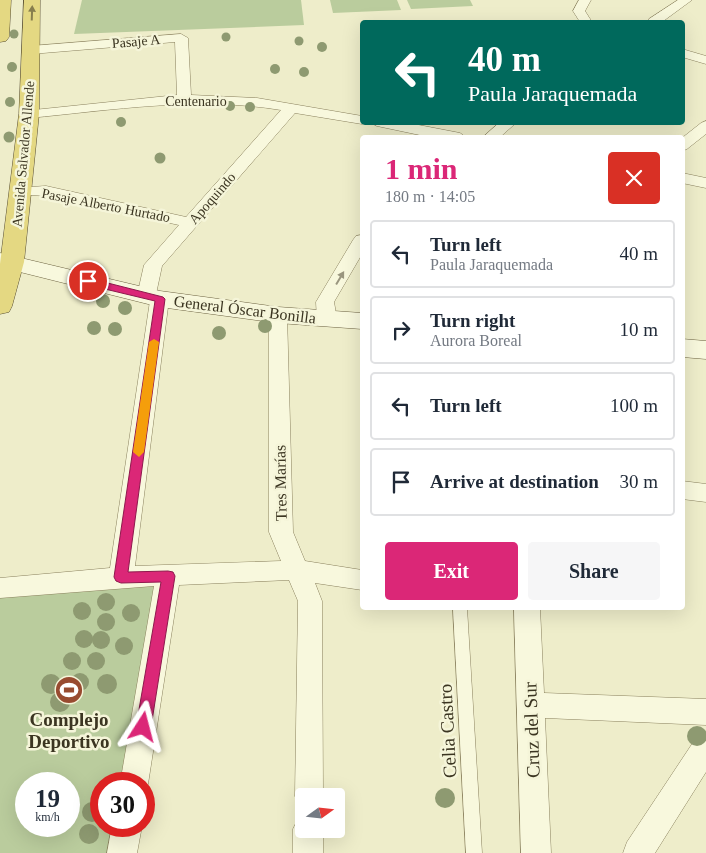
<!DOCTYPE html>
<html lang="en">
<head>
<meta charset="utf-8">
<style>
	:root { --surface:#fff; --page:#f6f6f7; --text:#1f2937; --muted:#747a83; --line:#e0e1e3; --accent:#db2777 }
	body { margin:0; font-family:"Times New Roman",serif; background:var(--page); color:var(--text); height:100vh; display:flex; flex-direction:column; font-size:19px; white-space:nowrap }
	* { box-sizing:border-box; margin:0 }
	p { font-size:16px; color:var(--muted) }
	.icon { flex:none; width:28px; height:28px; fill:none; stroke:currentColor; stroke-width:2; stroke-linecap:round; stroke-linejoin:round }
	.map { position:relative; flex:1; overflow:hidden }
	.sheet { position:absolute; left:360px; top:135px; width:325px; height:475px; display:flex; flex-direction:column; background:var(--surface); border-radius:5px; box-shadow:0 5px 20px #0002 }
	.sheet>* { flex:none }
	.guide { position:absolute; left:360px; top:20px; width:325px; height:105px; border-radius:5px; box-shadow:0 5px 20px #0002; background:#00695c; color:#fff; overflow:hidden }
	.needle { width:32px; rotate:75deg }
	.buttons { position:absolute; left:295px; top:788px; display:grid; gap:10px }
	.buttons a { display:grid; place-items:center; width:50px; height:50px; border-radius:5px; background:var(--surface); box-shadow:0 5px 20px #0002; font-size:25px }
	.speed { position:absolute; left:15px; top:772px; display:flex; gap:10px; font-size:25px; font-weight:700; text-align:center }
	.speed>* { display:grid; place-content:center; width:65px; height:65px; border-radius:50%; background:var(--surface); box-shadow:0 5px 20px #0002; line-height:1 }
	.speed small { font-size:12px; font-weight:400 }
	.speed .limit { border:8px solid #d22; background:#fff; color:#111 }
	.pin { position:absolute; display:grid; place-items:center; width:42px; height:42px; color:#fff; margin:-21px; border:2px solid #fff; border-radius:50%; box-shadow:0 1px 5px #0007 }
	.me { position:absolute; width:55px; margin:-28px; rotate:9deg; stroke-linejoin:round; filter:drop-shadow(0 0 4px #0008) }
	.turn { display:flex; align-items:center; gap:18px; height:105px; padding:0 25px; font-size:22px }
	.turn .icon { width:65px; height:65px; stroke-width:2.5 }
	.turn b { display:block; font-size:35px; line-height:42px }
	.round { display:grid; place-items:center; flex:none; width:52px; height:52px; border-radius:5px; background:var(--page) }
	.summary { display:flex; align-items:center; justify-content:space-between; height:85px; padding:0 25px }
	h1 { font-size:30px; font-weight:600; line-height:38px; color:var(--accent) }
	.button { display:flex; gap:10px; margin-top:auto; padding:10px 25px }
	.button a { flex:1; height:58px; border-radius:5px; background:var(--accent); color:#fff; font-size:20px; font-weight:600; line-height:58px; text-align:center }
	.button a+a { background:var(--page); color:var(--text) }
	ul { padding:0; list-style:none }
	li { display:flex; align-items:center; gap:15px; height:68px; margin:0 10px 8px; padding:0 15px; border:2px solid var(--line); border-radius:5px }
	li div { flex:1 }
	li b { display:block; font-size:19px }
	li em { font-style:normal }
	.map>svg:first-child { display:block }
	.green { fill:#bacc9d; fill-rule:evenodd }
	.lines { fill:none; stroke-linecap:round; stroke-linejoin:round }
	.service-casing { stroke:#8a815e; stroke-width:1 }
	.minor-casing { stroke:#8a815e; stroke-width:1 }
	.secondary-casing { stroke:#6c6241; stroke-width:1 }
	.trunk-casing { stroke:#584e32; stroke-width:1 }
	.service { fill:#f8f8dd; fill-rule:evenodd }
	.minor { fill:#f8f8dd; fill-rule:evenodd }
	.secondary { fill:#f8f8dd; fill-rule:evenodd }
	.trunk { fill:#e4d882; fill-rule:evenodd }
	.tree { fill:#8e9a71 }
	.oneway { fill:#877e4d }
	.oneway2 { fill:#9a967f }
	.route { fill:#db2777; stroke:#8e194d }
	.slow { fill:#f59e0b }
	.labels { text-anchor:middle; stroke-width:5; stroke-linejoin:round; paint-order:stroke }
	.far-street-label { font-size:14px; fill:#3b3521; stroke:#f5f5d9 }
	.street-label { font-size:16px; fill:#3b3521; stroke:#f5f5d9 }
	.near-poi-label { font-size:19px; font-weight:bold; fill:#3b3521; stroke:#f5f5d9 }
	.near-street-label { font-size:19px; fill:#3b3521; stroke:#f5f5d9 }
</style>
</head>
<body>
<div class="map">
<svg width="706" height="853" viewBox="0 0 706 853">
	<rect width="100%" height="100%" fill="#eeedca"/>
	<g class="green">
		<path d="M82 0H301L304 25 74 34Z"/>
		<path d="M330 0H397L401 10 333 13Z"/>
		<path d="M407 0H470L473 6 411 9Z"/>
		<path d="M157 584 120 784H101V826H112L108 853H0V597ZM26 784H69V826H26Z"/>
	</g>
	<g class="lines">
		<defs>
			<path id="service" d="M453 608H467L482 853H466Z"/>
			<g id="minor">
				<path d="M579 0H591L585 11 592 22H580L573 11Z"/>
				<path d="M678 0H692L662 22H648L649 19Z"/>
				<path d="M181 34 188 38 191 95 257 98 362 116V122H368L362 124 295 113 162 266 156 294 167 295 169 299 135 566 281 561 269 532V315L271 311 278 309 285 311 287 315 293 532 305 561 362 570V590L315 583 322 601 323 796H304V808L299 806 295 796 298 601 289 580 179 585 148 784 144 794V784H120L154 586 0 598V578L110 568 150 301 139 300 137 296 144 265 179 225 46 196 14 194 12 191 14 188 46 186 186 217 281 110C197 96 113 110 29 118L24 117 22 114 24 111 177 95 175 42 31 54 24 50 31 46Z"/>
				<path d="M682 49 706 56V64L682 57Z"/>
				<path d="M706 121V134L687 149 682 151V138L701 123Z"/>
				<path d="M370 122H403L460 133 467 138H434L377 126Z"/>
				<path d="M500 122H517L499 138H482Z"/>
				<path d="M682 173 706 178V188L682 183Z"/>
				<path d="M362 235V254L334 302 337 319 334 323 327 325 320 323 317 319 316 302 353 240 356 236Z"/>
				<path d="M682 481 706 484V502L682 499Z"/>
				<path d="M514 608H540L544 693 706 699V725L545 718 551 853H521Z"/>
				<path d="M706 734V772L655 853H623L627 842 696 738Z"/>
				<path d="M304 816V829H323V853H293V829L298 819Z"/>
				<path d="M112 826H142L137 853H107Z"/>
			</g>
			<g id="secondary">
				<path d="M0 253 160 291 278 307 362 313V329L278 323 160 307 0 267Z"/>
				<path d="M682 339 706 341V359L682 357Z"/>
			</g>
			<g id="trunk">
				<path d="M0 0H11L9 37 6 41 0 42Z"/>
				<path d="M24 0H40L39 114 24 262 12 306 9 312 0 314V264L19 114Z"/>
			</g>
		</defs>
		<use href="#service" class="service-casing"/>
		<use href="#minor" class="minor-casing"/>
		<use href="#secondary" class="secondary-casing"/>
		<use href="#trunk" class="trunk-casing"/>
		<use href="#service" class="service"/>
		<use href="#minor" class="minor"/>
		<use href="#secondary" class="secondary"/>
		<use href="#trunk" class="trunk"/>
	</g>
	<g class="tree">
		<circle cx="14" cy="34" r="4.5"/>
		<circle cx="226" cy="37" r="4.5"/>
		<circle cx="299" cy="41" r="4.5"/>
		<circle cx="322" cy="47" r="5"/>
		<circle cx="12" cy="67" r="5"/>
		<circle cx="275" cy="69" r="5"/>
		<circle cx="304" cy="72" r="5"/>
		<circle cx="10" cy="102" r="5"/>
		<circle cx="230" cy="106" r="5"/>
		<circle cx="250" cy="107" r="5"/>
		<circle cx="121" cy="122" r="5"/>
		<circle cx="9" cy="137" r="5.5"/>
		<circle cx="160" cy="158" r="5.5"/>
		<circle cx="103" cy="301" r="7"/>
		<circle cx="125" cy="308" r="7"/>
		<circle cx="265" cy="326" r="7"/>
		<circle cx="94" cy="328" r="7"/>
		<circle cx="115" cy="329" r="7"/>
		<circle cx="219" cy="333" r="7"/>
		<circle cx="106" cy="602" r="9"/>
		<circle cx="82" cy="611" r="9"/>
		<circle cx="131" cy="613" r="9"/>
		<circle cx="106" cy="622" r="9"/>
		<circle cx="84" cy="639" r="9"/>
		<circle cx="101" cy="640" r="9"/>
		<circle cx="124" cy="646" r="9"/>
		<circle cx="72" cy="661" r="9"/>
		<circle cx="96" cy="661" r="9"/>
		<circle cx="80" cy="682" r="9"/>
		<circle cx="51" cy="684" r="10"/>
		<circle cx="107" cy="684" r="10"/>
		<circle cx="60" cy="702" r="10"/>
		<circle cx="697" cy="736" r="10"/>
		<circle cx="445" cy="798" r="10"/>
		<circle cx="92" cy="812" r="10"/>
		<circle cx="89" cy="834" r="10"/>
	</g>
	<defs><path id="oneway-solid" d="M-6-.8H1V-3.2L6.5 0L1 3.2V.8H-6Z" transform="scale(1.25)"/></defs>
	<use class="oneway" href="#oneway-solid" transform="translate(32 13) rotate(-88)"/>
	<use class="oneway2" href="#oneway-solid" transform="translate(340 278) rotate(-59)"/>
	<path class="route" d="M88 278 163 297 165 299 128 572 168 571 173 572 175 576 151 727 148 732 143 734 138 732 136 727 161 582 121 583 116 581 114 577 155 301 84 284V279Z"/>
	<path class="slow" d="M154 339 159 342 144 452 139 457 133 452 149 342Z"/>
	<defs>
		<symbol id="stadium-disc" viewBox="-11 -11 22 22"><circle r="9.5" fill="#984b30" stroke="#f5f5d9"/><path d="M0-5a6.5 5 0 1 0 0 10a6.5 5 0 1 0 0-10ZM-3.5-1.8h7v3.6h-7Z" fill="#fff"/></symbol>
	</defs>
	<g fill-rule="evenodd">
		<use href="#stadium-disc" x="53" y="674" width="32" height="32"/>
	</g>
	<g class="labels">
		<g class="far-street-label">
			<text transform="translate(136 41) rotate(-5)" y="5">Pasaje A</text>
			<text x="196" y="106">Centenario</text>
			<text transform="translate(23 154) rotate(-85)" y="5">Avenida Salvador Allende</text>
			<text transform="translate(212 198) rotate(-49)" y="5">Apoquindo</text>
			<text transform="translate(106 205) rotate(11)" y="5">Pasaje Alberto Hurtado</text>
		</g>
		<g class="street-label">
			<text transform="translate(245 309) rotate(7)" y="6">General Óscar Bonilla</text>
			<text transform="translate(280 483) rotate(-91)" y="6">Tres Marías</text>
		</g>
		<g class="near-poi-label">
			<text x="69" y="726">Complejo<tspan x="69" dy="22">Deportivo</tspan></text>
		</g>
		<g class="near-street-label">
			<text transform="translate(531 730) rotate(-92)" y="7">Cruz del Sur</text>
			<text transform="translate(447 731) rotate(-93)" y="7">Celia Castro</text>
		</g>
	</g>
</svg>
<div class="buttons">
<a><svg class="needle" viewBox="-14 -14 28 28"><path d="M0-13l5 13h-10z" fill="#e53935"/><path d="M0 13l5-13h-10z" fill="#747a83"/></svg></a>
</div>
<div class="speed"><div>19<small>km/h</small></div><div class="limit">30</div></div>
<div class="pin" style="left:88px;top:281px;background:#d93025"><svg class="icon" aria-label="arrive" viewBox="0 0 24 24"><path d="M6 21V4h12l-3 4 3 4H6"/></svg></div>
<svg class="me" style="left:143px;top:727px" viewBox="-20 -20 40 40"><path d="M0-17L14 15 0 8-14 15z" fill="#db2777" stroke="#fff" stroke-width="4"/></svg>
<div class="guide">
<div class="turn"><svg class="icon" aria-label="left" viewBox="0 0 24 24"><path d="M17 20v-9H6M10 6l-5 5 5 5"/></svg><div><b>40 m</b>Paula Jaraquemada</div></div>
</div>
<section class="sheet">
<div class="summary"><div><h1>1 min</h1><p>180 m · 14:05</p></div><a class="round" style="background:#d93025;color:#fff"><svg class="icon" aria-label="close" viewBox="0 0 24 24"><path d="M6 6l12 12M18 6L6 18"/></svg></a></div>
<ul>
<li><svg class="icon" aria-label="left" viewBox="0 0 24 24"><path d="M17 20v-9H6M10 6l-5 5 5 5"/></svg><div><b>Turn left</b><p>Paula Jaraquemada</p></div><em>40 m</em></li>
<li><svg class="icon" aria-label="right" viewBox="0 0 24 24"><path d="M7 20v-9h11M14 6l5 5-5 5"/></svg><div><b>Turn right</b><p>Aurora Boreal</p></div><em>10 m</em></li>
<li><svg class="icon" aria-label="left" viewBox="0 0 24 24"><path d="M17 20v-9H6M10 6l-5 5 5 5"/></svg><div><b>Turn left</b></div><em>100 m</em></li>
<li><svg class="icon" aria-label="arrive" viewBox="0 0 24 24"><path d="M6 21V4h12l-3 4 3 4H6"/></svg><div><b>Arrive at destination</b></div><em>30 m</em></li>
</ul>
<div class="button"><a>Exit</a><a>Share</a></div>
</section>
</div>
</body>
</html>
